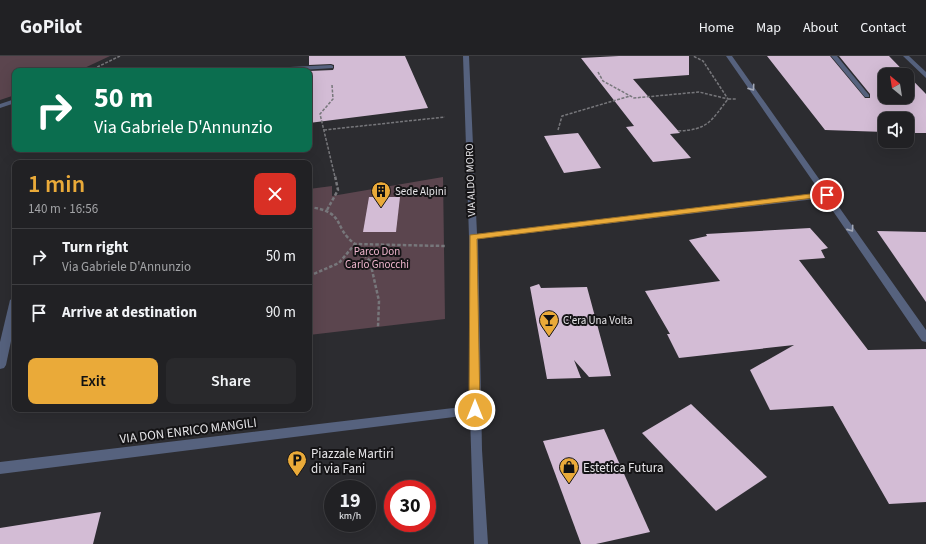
<!DOCTYPE html>
<html lang="en">
<head>
<meta charset="utf-8">
<style>
	:root { --surface:#212124; --page:#29292c; --text:#f1f3f6; --muted:#a2a3a6; --line:#3e3e41; --accent:#eaaa39 }
	body { margin:0; font-family:"Source Sans 3",sans-serif; background:var(--page); color:var(--text); height:100vh; display:flex; flex-direction:column; font-size:15px; white-space:nowrap }
	* { box-sizing:border-box; margin:0 }
	p { font-size:13px; color:var(--muted) }
	.icon { flex:none; width:22px; height:22px; fill:none; stroke:currentColor; stroke-width:2; stroke-linecap:round; stroke-linejoin:round }
	.map { position:relative; flex:1; overflow:hidden }
	.side { position:absolute; left:12px; top:104px; width:300px; height:252px; display:flex; flex-direction:column; background:var(--surface); border-radius:8px; box-shadow:0 4px 16px #0002,0 0 0 1px var(--line) }
	.side>* { flex:none }
	.top-card { position:absolute; left:12px; top:12px; width:300px; height:84px; border-radius:8px; box-shadow:0 4px 16px #0002,0 0 0 1px var(--line); background:#0b6e4f; color:#fff; overflow:hidden }
	.needle { width:26px; rotate:330deg }
	.buttons { position:absolute; left:878px; top:12px; display:grid; gap:8px }
	.buttons a { display:grid; place-items:center; width:36px; height:36px; border-radius:8px; background:var(--surface); box-shadow:0 4px 16px #0002,0 0 0 1px var(--line); font-size:20px }
	.speed { position:absolute; left:324px; top:424px; display:flex; gap:8px; font-size:20px; font-weight:700; text-align:center }
	.speed>* { display:grid; place-content:center; width:52px; height:52px; border-radius:50%; background:var(--surface); box-shadow:0 4px 16px #0002,0 0 0 1px var(--line); line-height:1 }
	.speed small { font-size:10px; font-weight:400 }
	.speed .limit { border:6px solid #d22; background:#fff; color:#111 }
	.pin { position:absolute; display:grid; place-items:center; width:34px; height:34px; color:#fff; margin:-17px; border:2px solid #fff; border-radius:50%; box-shadow:0 1px 4px #0007 }
	.me { position:absolute; width:44px; margin:-22px; rotate:0deg; stroke-linejoin:round; filter:drop-shadow(0 0 3px #0008) }
	.turn { display:flex; align-items:center; gap:14px; height:84px; padding:0 16px; font-size:18px }
	.turn .icon { width:52px; height:52px; stroke-width:2.5 }
	.turn b { display:block; font-size:28px; line-height:34px }
	.round { display:grid; place-items:center; flex:none; width:42px; height:42px; border-radius:8px; background:var(--page) }
	.summary { display:flex; align-items:center; justify-content:space-between; height:68px; padding:0 16px }
	h1 { font-size:24px; font-weight:600; line-height:30px; color:var(--accent) }
	.cta { display:flex; gap:8px; margin-top:auto; padding:8px 16px }
	.cta a { flex:1; height:46px; border-radius:8px; background:var(--accent); color:#111; font-size:16px; font-weight:600; line-height:46px; text-align:center }
	.cta a+a { background:var(--page); color:var(--text) }
	ul { padding:0; list-style:none }
	li { display:flex; align-items:center; gap:12px; height:56px; padding:0 16px; border-top:1px solid var(--line) }
	li div { flex:1 }
	li b { display:block; font-size:15px }
	li em { font-style:normal }
	header { display:flex; align-items:center; gap:24px; box-sizing:border-box; height:56px; padding:0 20px; background:var(--surface); border-bottom:1px solid var(--line) }
	header strong { font-size:19px }
	nav { display:flex; gap:22px; margin-inline-start:auto; font-size:14px }
	.map>svg:first-child { display:block }
	.green { fill:#5b454e }
	.building { fill:#d3bcd5; fill-rule:evenodd }
	.lines { fill:none; stroke-linecap:round; stroke-linejoin:round }
	.path-far1 { stroke:#77777b; stroke-width:1.5; stroke-dasharray:3 1.5; stroke-linecap:butt }
	.path { stroke:#77777b; stroke-width:2.5; stroke-dasharray:3.5 2; stroke-linecap:butt }
	.street { fill:#56627e; fill-rule:evenodd }
	.oneway { stroke:#a5aab8 }
	.route { fill:#eaaa39; stroke:#986e25 }
	.labels { text-anchor:middle; stroke-width:4; stroke-linejoin:round; paint-order:stroke }
	.street-label { font-size:11px; fill:#e6e5e8; stroke:#151416 }
	.poi-label { font-size:11px; fill:#e6e5e8; stroke:#151416; text-anchor:start }
	.park-label { font-size:11px; fill:#f0b6ce; stroke:#151416 }
	.near-street-label { font-size:13px; fill:#e6e5e8; stroke:#151416 }
	.near-poi-label { font-size:13px; fill:#e6e5e8; stroke:#151416; text-anchor:start }
</style>
</head>
<body>
<header>
<strong>GoPilot</strong>
<nav><a>Home</a><a>Map</a><a>About</a><a>Contact</a></nav>
</header>
<div class="map">
<svg width="926" height="488" viewBox="0 0 926 488">
	<rect width="100%" height="100%" fill="#2c2c30"/>
	<g class="green">
		<path d="M0 0H110L78 15H15V39L0 44Z"/>
		<path d="M443 121 445 263 309 279V133L332 130V140Z"/>
	</g>
	<g class="building">
		<path d="M309 0H405L428 52 309 67V15L333 14 334 12V9L331 8 309 9Z"/>
		<path d="M619 0H689V19L633 23 680 77 670 78 691 102 653 106 626 71 634 70 581 2Z"/>
		<path d="M767 0H830L865 42H870V38L839 0H889L926 38V77H907V63H885V76L825 74ZM885 19H907V41H885Z"/>
		<path d="M578 77 601 112 564 117 544 80Z"/>
		<path d="M369 141H400L396 176H363Z"/>
		<path d="M810 172 828 192 821 194 825 202 799 204 868 294 926 293V446L889 448 833 350 770 354 750 314 794 289 679 302 667 278H670L645 235 720 225 689 184 707 180 706 178Z"/>
		<path d="M877 175 926 176V246Z"/>
		<path d="M539 228 541 232 587 231 611 320 589 321 574 304 581 322 547 323 530 231Z"/>
		<path d="M691 348 767 421 716 455 642 377Z"/>
		<path d="M604 373 650 476 596 488H581L543 385Z"/>
		<path d="M101 456 93 488H0V472Z"/>
	</g>
	<g class="lines">
		<g class="path-far1">
			<path d="M89 15 120 0"/>
			<path d="M598 16 603 25 634 42 699 36 728 43 703 5 693 0"/>
			<path d="M332 29 333 43 320 58 335 121"/>
			<path d="M324 74 445 61"/>
			<path d="M558 74 562 60 630 40"/>
			<path d="M678 75C708 74 711 65 728 43H736"/>
		</g>
		<g class="path">
			<path d="M309 151C347 156 332 171 355 188L445 190"/>
			<path d="M327 154 338 134 335 120"/>
			<path d="M309 220 339 207 355 188 370 205 379 245 378 271"/>
		</g>
		<g class="street">
			<path d="M463 0H469L477 178 821 137 726 0H732L926 274V286L922 285 824 142 478 183 482 394 488 488H474L470 359 0 418V406L470 350 469 181Z"/>
			<path d="M831 0H837L869 39V41H865Z"/>
			<path d="M903 0H909L926 16V22Z"/>
			<path d="M331 9 333 10V12L288 15H247L250 13Z"/>
			<path d="M15 43V47L0 52V48Z"/>
			<path d="M15 241V266L6 309 4 312 0 313V286L10 244Z"/>
		</g>
	</g>
	<defs><path id="oneway-chevron" d="M-2-3.5L2.5 0L-2 3.5" fill="none" stroke-width="1.6" stroke-linecap="round" stroke-linejoin="round"/></defs>
	<g class="oneway">
		<use href="#oneway-chevron" transform="translate(752 32) rotate(55)"/>
		<use href="#oneway-chevron" transform="translate(851 173) rotate(55)"/>
	</g>
	<path class="route" d="M827 136 831 139 830 140 477 183 480 354 478 357 475 358 471 357 469 354 470 179Z"/>
	<defs>
		<symbol id="building-pin" viewBox="-11 -11 22 30"><path d="M0 17L-7.5 6A9.5 9.5 0 1 1 7.5 6Z" fill="#eaaa39" stroke="#151416"/><path d="M-4-6H4V6H1V3H-1V6H-4ZM-2.5-4.3h1.7v1.8h-1.7ZM.8-4.3h1.7v1.8H.8ZM-2.5-1h1.7V.8h-1.7ZM.8-1h1.7V.8H.8Z" fill="#111"/></symbol>
		<symbol id="bar-pin" viewBox="-11 -11 22 30"><path d="M0 17L-7.5 6A9.5 9.5 0 1 1 7.5 6Z" fill="#eaaa39" stroke="#151416"/><path d="M-6-5H6L.8 .8V4.5H3.5V6h-7V4.5H-.8V.8Z" fill="#111"/></symbol>
		<symbol id="parking-pin" viewBox="-11 -11 22 30"><path d="M0 17L-7.5 6A9.5 9.5 0 1 1 7.5 6Z" fill="#eaaa39" stroke="#151416"/><path d="M-3.5-5.5H1a3.5 3.5 0 0 1 0 7H-1V5.5H-3.5ZM-1-3.4V-.6H.8a1.4 1.4 0 0 0 0-2.8Z" fill="#111"/></symbol>
		<symbol id="shop-pin" viewBox="-11 -11 22 30"><path d="M0 17L-7.5 6A9.5 9.5 0 1 1 7.5 6Z" fill="#eaaa39" stroke="#151416"/><path d="M-5-2.5h2.3a2.7 3.5 0 0 1 5.4 0H5L5.5 6h-11ZM-1.5-2.5h3a1.5 2.3 0 0 0-3 0Z" fill="#111"/></symbol>
	</defs>
	<g fill-rule="evenodd">
		<use href="#building-pin" x="370" y="124" width="22" height="30"/>
		<use href="#bar-pin" x="538" y="253" width="22" height="30"/>
		<use href="#parking-pin" x="286" y="393" width="22" height="30"/>
		<use href="#shop-pin" x="558" y="400" width="22" height="30"/>
	</g>
	<g class="labels">
		<g class="street-label">
			<text transform="translate(470 124) rotate(-92)" y="4">VIA ALDO MORO</text>
		</g>
		<g class="poi-label">
			<text x="395" y="139">Sede Alpini</text>
			<text x="563" y="268">C'era Una Volta</text>
		</g>
		<g class="park-label">
			<text x="377" y="199">Parco Don<tspan x="377" dy="13">Carlo Gnocchi</tspan></text>
		</g>
		<g class="near-street-label">
			<text transform="translate(188 374) rotate(-7)" y="5">VIA DON ENRICO MANGILI</text>
		</g>
		<g class="near-poi-label">
			<text x="311" y="402">Piazzale Martiri<tspan x="311" dy="15">di via Fani</tspan></text>
			<text x="583" y="416">Estetica Futura</text>
		</g>
	</g>
</svg>
<div class="buttons">
<a><svg class="needle" viewBox="-14 -14 28 28"><path d="M0-13l5 13h-10z" fill="#e53935"/><path d="M0 13l5-13h-10z" fill="#a2a3a6"/></svg></a>
<a><svg class="icon" aria-label="sound" viewBox="0 0 24 24"><path d="M4 9h4l5-4v14l-5-4H4zM17 9q2 3 0 6"/></svg></a>
</div>
<div class="speed"><div>19<small>km/h</small></div><div class="limit">30</div></div>
<div class="pin" style="left:827px;top:139px;background:#d93025"><svg class="icon" aria-label="arrive" viewBox="0 0 24 24"><path d="M6 21V4h12l-3 4 3 4H6"/></svg></div>
<svg class="me" style="left:475px;top:354px" viewBox="-20 -20 40 40"><circle r="17" fill="#eaaa39" stroke="#fff" stroke-width="3"/><path d="M0-11L8 9 0 5-8 9z" fill="#fff"/></svg>
<div class="top-card">
<div class="turn"><svg class="icon" aria-label="right" viewBox="0 0 24 24"><path d="M7 20v-9h11M14 6l5 5-5 5"/></svg><div><b>50 m</b>Via Gabriele D'Annunzio</div></div>
</div>
<section class="side">
<div class="summary"><div><h1>1 min</h1><p>140 m · 16:56</p></div><a class="round" style="background:#d93025;color:#fff"><svg class="icon" aria-label="close" viewBox="0 0 24 24"><path d="M6 6l12 12M18 6L6 18"/></svg></a></div>
<ul>
<li><svg class="icon" aria-label="right" viewBox="0 0 24 24"><path d="M7 20v-9h11M14 6l5 5-5 5"/></svg><div><b>Turn right</b><p>Via Gabriele D'Annunzio</p></div><em>50 m</em></li>
<li><svg class="icon" aria-label="arrive" viewBox="0 0 24 24"><path d="M6 21V4h12l-3 4 3 4H6"/></svg><div><b>Arrive at destination</b></div><em>90 m</em></li>
</ul>
<div class="cta"><a>Exit</a><a>Share</a></div>
</section>
</div>
</body>
</html>
